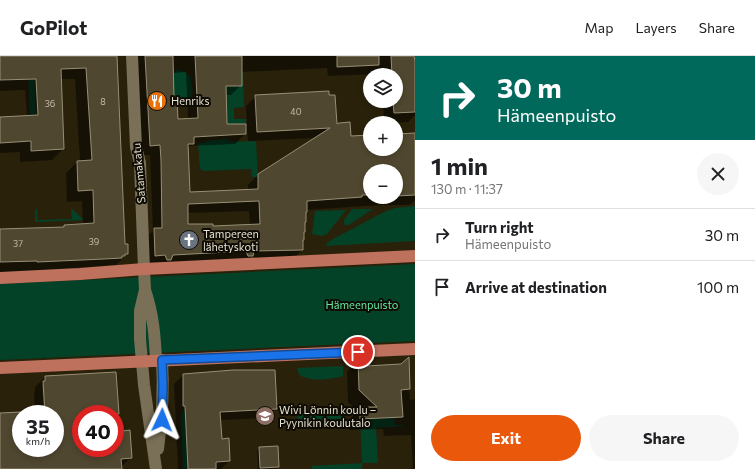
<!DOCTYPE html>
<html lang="en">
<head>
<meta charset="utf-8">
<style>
	:root { --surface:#fff; --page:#f6f6f6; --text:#202124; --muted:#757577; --line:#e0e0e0; --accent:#ea580c }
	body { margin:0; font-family:Commissioner,sans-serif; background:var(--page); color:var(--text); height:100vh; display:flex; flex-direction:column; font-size:15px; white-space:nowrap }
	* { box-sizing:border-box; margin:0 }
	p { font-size:13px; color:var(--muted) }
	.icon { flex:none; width:22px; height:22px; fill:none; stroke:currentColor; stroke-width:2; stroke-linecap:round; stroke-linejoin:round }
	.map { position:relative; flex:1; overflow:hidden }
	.panel { display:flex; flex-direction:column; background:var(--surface); width:340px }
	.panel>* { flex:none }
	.banner { background:#00695c; color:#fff; overflow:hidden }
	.tools { position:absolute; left:363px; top:12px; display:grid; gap:8px }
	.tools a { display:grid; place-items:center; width:40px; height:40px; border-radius:50%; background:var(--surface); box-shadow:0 2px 6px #0003; font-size:20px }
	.speed { position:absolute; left:12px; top:349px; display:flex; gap:8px; font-size:20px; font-weight:700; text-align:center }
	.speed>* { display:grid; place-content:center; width:52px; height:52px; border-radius:50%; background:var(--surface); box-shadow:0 2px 6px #0003; line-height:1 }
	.speed small { font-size:10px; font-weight:400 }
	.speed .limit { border:6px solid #d22; background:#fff; color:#111 }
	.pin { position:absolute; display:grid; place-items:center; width:34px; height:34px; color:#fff; margin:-17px; border:2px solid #fff; border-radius:50%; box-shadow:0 1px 4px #0007 }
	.me { position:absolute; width:44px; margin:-22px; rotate:2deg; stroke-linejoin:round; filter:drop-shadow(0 0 3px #0008) }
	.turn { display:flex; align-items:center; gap:14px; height:84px; padding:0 16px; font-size:18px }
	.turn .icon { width:52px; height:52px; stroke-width:2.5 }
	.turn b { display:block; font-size:28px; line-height:34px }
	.round { display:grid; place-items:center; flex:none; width:42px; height:42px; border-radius:21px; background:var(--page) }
	.headline { display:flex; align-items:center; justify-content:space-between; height:68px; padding:0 16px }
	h1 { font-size:24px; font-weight:700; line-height:30px }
	.action { display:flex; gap:8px; margin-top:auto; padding:8px 16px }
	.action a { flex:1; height:46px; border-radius:24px; background:var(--accent); color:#fff; font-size:16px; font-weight:700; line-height:46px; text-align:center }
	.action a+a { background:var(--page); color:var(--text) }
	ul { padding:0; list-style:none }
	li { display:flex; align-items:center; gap:12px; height:52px; padding:0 16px; border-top:1px solid var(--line) }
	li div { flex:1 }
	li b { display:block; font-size:15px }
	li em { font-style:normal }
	header { display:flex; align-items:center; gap:24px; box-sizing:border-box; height:56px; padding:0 20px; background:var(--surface); border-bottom:1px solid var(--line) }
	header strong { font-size:19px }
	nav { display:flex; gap:22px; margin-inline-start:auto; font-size:14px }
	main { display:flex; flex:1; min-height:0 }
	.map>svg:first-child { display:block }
	.green { fill:#044227 }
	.shadow { fill:#0007; fill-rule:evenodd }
	.building { fill:#504730; stroke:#988f75; fill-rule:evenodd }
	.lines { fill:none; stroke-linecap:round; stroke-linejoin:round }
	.minor { stroke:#797057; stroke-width:12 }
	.tertiary { stroke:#797057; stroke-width:12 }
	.primary { stroke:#be715d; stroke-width:12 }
	.route-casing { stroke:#114b97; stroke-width:10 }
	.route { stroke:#1a73e8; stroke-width:7 }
	.labels { text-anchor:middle; stroke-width:4; stroke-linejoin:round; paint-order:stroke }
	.number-label { font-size:9px; fill:#c1bbab }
	.poi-label { font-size:11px; fill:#e7e2d4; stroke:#0e0b03; text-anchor:start }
	.street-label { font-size:11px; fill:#e7e2d4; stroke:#0e0b03 }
	.park-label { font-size:11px; fill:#64e8a4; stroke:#0e0b03 }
</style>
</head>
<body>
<header>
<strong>GoPilot</strong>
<nav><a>Map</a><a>Layers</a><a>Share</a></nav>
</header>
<main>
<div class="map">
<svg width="415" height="413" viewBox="0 0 415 413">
	<rect width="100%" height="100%" fill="#29210a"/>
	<g class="green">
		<path d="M225 13 240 15 243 17 244 51 234 52V63H246V68H237L228 78Z"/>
		<path d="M176 14C181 14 187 16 190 21 194 28 193 44 188 50L184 49 174 40 173 20Z"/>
		<path d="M28 17H34L37 85H31Z"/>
		<path d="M228 83 229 86 256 85 258 121H252L251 113 203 115 200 113 198 87H205V85Z"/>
		<path d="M415 150V185L326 190 327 187 333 183 386 155 395 152Z"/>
		<path d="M71 152 84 164 35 166V154L37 153 38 164 72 163Z"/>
		<path d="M352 153H373L349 169H345L344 168V164Z"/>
		<path d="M346 154 327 178 322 180 312 178 315 155Z"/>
		<path d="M415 208V285L0 304V228Z"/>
		<path d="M343 310V320C329 324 312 326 299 319L297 312Z"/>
		<path d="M184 353H185L188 413H183L181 360Z"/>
		<path d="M342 355 343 363 298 365V357Z"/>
		<path d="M394 361 395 369H403V370L376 372 378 407H362V413H312L311 410 362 407 360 363Z"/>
	</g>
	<g class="shadow">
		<path d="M0 0H115L124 189 127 198 116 209 0 217V175L62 172 64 170 83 169 82 145 67 146 66 117 77 106 80 105 75 23H61L63 93 52 104 20 106V96L0 97V62L27 60 25 34 0 35Z"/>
		<path d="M135 0H415V59L408 66 384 67 383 45H396V19H382V18L328 20 327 12 241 16V29L231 39H225L226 70 247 69 246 50 256 40 336 70 350 81 370 80V93H396V79L415 78V144L410 149H381L306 154 304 167 303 184 302 185V194L292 204 146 209 144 183 153 175 150 99H141ZM186 16 188 63 177 64 173 43 172 17ZM247 76 248 85 316 82 258 119 248 129V135L189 137 187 93 190 90 235 88ZM370 115H396V141H370ZM249 155 250 169 212 171 188 169 187 157Z"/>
		<path d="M408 303 410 344 415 343V413H413L411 379 384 380 383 373 349 374V364L358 355 348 346 347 316 358 304 366 311 401 309Z"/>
		<path d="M115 317 119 377 131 401 121 411V413H0V358L35 356 34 336 35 334V331L45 321ZM42 329H44L46 358H55V392H21V358H44ZM81 358H115V392H81Z"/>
		<path d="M183 319 276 353 267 362 220 364 221 384 229 405 221 413H178L174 328Z"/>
		<path d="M259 392 278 411 276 413H258L257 394Z"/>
	</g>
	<g class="building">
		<path d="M0 0H117L125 188H128V198H125V200H122V202L104 203 37 206V205L0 206V173L64 171V169L94 167 93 134 78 135 77 105 92 104 86 12 61 13 64 93 31 95V85L0 87V61L38 59 36 23 0 24Z"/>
		<path d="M145 0H173L174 43 177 44 178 63 198 62 195 0H242V30H226L227 68H246V78L194 81V88H188L190 136 258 133V118L330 72 257 76 255 39 329 35V39H335L337 68 339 67 350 66 351 80 370 79V93H396V78L415 77V139L396 140V115H370V139H362V141L307 145V156H306V166H305V176H304V184H303V194L254 195 253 200H248L246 195 173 199 171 204H167L165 199 155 200 154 172H162L161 104 160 89 150 90ZM259 145 260 168 213 170V168H188V148Z"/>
		<path d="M337 0H379V9L337 11Z"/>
		<path d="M391 0H414L415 5V56L394 57 393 45H396V19H392Z"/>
		<path d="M409 301 410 333 401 334 403 361 360 363V351H377L359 334 358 303 366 310 401 308Z"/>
		<path d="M233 314H275L277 353 220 356 222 383 229 382 230 405 216 406V413H188L185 350H183V318Z"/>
		<path d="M116 316 119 358H81V392H115V376L130 374 132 402 121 403 122 413H0V357L21 356V392H55V358H45L43 325H45V320Z"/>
		<path d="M278 390 279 411 260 412 259 391Z"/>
	</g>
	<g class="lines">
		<path class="minor" d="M132 0 136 91 140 107 144 213"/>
		<g class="tertiary">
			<path d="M144 213 145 234 140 255V283L144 329 156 413"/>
			<path d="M145 234C153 258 155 279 156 305"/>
			<path d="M158 393C162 363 164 335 162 304"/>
		</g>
		<g class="primary">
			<path d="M0 222 80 218 144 213 415 200"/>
			<path d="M0 312 415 293"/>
		</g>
	</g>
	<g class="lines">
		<defs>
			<path id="route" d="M162 364 163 329 162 304 358 296"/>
		</defs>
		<use href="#route" class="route-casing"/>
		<use href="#route" class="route"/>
	</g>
	<defs>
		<symbol id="restaurant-disc" viewBox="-11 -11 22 22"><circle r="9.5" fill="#e8710a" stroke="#0e0b03"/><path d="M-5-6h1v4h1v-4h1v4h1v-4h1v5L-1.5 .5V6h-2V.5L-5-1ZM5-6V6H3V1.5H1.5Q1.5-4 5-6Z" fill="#fff"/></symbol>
		<symbol id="church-disc" viewBox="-11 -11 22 22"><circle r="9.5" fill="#6b7280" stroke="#0e0b03"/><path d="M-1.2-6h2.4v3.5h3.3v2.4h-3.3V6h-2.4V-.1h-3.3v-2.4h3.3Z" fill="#fff"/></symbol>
		<symbol id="school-disc" viewBox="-11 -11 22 22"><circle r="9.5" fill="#8d6e63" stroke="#0e0b03"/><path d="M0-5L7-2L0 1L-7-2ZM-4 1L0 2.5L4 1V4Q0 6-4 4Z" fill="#fff"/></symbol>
	</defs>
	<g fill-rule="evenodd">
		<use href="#restaurant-disc" x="146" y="34" width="22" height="22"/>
		<use href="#church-disc" x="178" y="173" width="22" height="22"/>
		<use href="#school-disc" x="254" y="349" width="22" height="22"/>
	</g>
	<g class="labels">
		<g class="number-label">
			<text x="103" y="49">8</text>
			<text x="50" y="51">36</text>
			<text x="296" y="59">40</text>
			<text x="94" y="189">39</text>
			<text x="18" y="191">37</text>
		</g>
		<g class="poi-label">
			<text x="171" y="49">Henriks</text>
			<text x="203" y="182">Tampereen<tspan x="203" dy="13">lähetyskoti</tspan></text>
			<text x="279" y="358">Wivi Lönnin koulu –<tspan x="279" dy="13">Pyynikin koulutalo</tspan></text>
		</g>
		<g class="street-label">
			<text transform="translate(139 117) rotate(-95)" y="4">Satamakatu</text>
		</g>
		<g class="park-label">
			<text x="362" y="253">Hämeenpuisto</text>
		</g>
	</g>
</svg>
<div class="tools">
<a><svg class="icon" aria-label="layers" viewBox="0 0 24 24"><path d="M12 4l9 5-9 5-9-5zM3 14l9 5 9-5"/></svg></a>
<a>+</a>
<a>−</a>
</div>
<div class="speed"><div>35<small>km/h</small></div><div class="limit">40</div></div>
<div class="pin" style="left:358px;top:296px;background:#d93025"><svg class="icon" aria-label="arrive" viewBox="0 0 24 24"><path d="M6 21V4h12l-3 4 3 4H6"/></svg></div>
<svg class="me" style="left:162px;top:364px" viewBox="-20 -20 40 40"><path d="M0-17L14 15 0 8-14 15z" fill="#1a73e8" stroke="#fff" stroke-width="4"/></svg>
</div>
<section class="panel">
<div class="banner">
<div class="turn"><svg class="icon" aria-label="right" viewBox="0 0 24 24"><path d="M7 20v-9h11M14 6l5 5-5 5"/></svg><div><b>30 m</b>Hämeenpuisto</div></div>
</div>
<div class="headline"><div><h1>1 min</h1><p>130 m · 11:37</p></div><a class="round"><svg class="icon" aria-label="close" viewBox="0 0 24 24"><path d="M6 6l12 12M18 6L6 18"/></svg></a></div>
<ul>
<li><svg class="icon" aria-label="right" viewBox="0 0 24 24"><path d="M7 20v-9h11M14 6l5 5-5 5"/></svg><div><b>Turn right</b><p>Hämeenpuisto</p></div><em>30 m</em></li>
<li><svg class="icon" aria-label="arrive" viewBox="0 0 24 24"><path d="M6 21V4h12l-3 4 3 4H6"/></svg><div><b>Arrive at destination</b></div><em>100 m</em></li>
</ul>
<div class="action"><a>Exit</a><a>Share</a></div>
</section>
</main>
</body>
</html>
